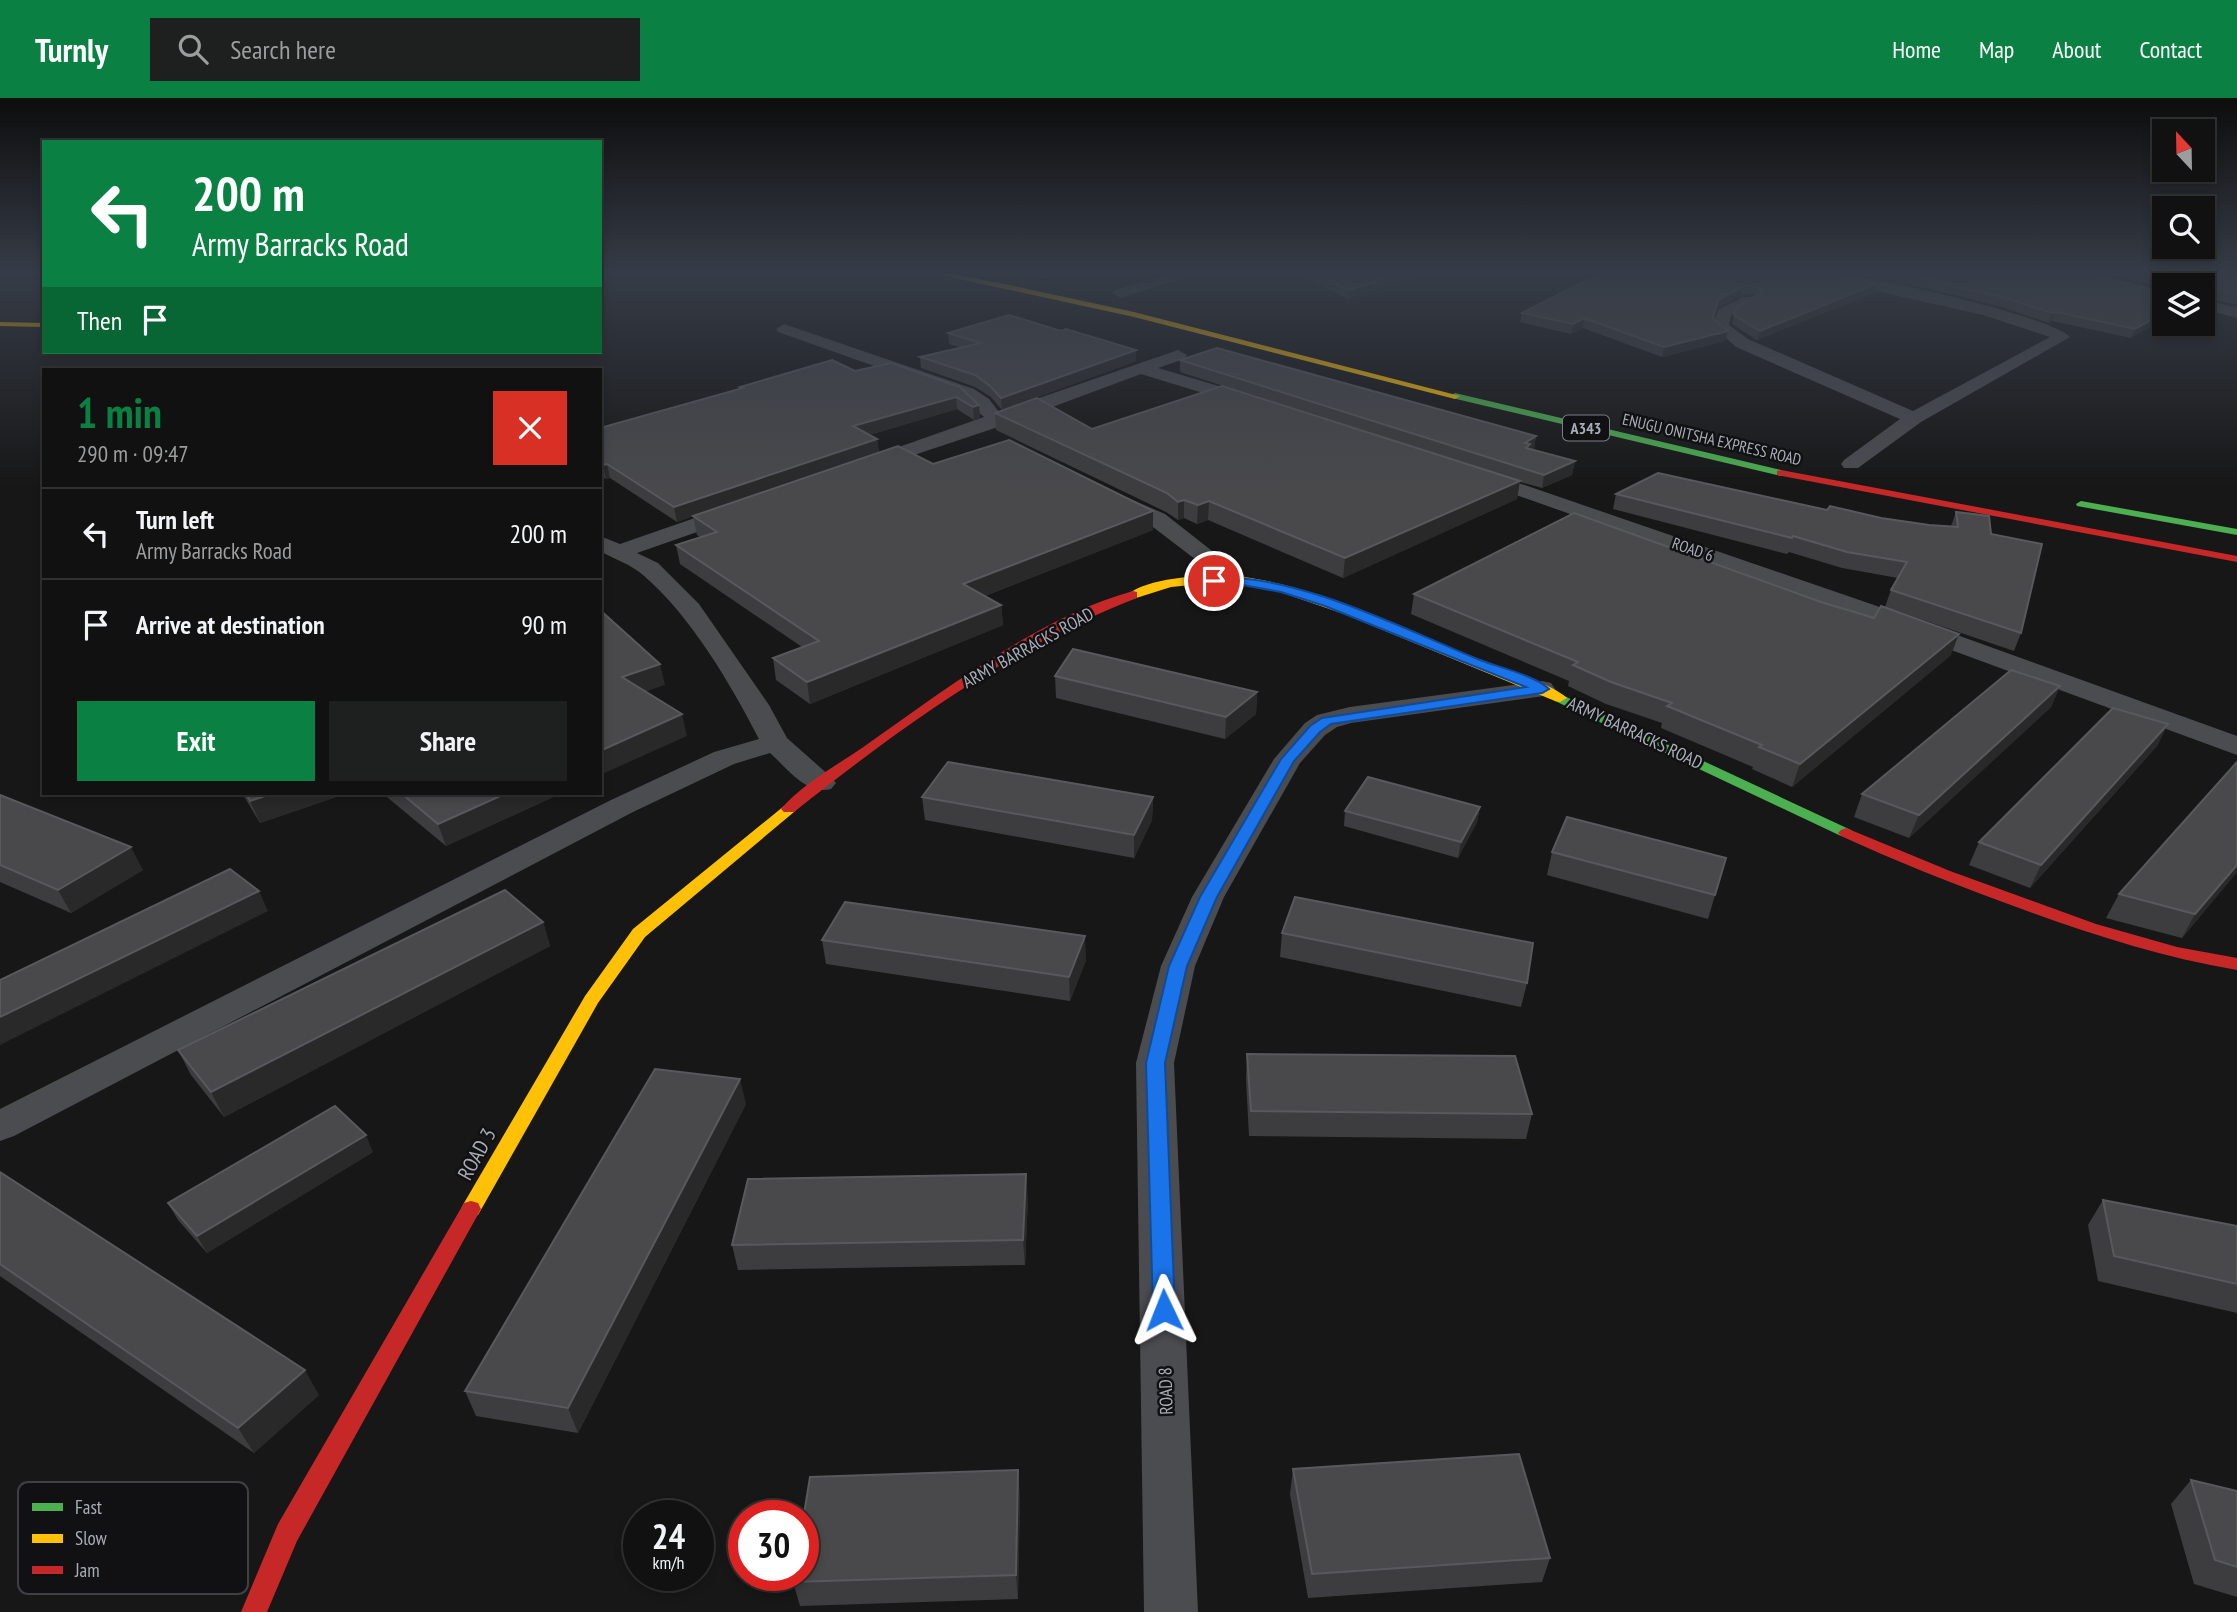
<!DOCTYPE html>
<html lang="en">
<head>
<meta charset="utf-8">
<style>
	:root { --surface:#111; --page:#1e1f1f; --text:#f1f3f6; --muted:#9c9d9f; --line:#303131; --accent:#0b8043 }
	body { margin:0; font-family:"PT Sans Narrow",sans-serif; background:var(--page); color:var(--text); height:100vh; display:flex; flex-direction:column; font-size:26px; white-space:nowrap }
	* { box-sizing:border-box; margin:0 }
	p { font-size:23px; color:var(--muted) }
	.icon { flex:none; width:38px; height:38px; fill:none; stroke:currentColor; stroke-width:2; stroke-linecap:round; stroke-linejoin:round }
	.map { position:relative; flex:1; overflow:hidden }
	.sheet { position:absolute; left:42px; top:270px; width:560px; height:427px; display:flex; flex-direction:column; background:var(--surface); border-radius:0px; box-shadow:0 4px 10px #0003,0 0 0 2px var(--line) }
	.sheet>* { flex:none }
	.top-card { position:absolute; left:42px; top:42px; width:560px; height:214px; border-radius:0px; box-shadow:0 4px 10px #0003,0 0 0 2px var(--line); background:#0b8043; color:#fff; overflow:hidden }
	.needle { width:46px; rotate:338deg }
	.tools { position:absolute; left:2152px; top:21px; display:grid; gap:14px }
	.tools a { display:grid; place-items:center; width:63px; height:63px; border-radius:0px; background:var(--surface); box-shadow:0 4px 10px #0003,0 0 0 2px var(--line); font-size:35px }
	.speed { position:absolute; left:623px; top:1402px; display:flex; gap:14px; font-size:35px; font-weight:700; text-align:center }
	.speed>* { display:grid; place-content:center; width:91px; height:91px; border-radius:50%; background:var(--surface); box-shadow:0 4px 10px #0003,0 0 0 2px var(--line); line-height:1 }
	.speed small { font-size:18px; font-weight:400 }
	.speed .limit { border:10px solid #d22; background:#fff; color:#111 }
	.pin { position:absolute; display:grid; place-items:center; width:60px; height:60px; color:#fff; margin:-30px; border:4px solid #fff; border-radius:50%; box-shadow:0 2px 7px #0007 }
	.me { position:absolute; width:77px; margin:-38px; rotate:358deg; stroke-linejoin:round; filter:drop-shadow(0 0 5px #0008) }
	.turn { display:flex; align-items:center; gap:24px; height:147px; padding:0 35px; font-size:32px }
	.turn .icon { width:91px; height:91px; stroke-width:2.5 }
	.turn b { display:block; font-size:49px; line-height:60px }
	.then { display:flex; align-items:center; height:66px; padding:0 35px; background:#0003; gap:14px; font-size:26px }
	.round { display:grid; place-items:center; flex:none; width:74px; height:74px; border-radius:0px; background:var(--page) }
	.headline { display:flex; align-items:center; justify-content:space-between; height:119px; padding:0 35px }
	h1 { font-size:42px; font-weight:700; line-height:52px; color:var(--accent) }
	.cta { display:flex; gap:14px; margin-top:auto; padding:14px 35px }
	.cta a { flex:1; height:80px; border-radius:0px; background:var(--accent); color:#fff; font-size:28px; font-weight:700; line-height:80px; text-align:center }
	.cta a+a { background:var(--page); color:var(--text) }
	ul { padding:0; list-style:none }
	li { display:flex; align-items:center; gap:21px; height:91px; padding:0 35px; border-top:2px solid var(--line) }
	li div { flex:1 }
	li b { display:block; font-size:26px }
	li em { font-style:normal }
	header { display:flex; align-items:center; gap:42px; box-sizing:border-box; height:98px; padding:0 35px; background:var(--accent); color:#fff }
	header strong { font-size:33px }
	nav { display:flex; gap:38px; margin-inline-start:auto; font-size:24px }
	.search { width:490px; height:63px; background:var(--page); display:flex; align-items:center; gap:18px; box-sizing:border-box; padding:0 24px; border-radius:0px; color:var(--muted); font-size:26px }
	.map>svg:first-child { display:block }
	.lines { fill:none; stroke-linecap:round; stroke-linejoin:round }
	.street { fill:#4b4c50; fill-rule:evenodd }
	.fast { fill:#4caf50; fill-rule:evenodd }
	.slow { fill:#ffc107; fill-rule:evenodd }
	.jam { fill:#c62828; fill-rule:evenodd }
	.wall { fill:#3d3d3f }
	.shaded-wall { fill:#29292a }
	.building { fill:#49494c; stroke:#58595d; stroke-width:2 }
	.route { fill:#1a73e8; stroke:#114b97; stroke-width:2 }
	.labels { text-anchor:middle; stroke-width:5; stroke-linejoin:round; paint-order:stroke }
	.shield { fill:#111113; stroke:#7b7e86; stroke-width:2 }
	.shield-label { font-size:16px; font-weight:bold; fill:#a8adb8 }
	.far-street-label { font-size:16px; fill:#a8adb8; stroke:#111113 }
	.street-label { font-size:18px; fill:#a8adb8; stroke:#111113 }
	.near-street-label { font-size:21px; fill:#a8adb8; stroke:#111113 }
	.key { fill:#111113; stroke:#3e4045; stroke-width:2 }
	.key-label { font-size:19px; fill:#a8adb8 }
</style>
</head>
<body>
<header>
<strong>Turnly</strong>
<div class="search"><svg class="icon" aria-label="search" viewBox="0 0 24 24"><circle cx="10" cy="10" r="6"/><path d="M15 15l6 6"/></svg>Search here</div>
<nav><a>Home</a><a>Map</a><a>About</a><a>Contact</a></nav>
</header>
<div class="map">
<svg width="2237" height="1514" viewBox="0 0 2237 1514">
	<rect width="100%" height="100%" fill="#171717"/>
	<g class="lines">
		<g class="street">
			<path d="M1168 176H1189L1187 179 1120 200 1112 195 1115 192Z"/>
			<path d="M1811 176C1820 176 1829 175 1838 176 1872 178 2053 219 2070 239L1921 324 1858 370H1844L1841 366 1844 362 1900 321 1736 249 1713 228 1718 212 1743 199H1755L1757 202 1755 205 1731 217 1729 227 1748 241 1913 313 2050 239 1983 217 1818 180Z"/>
			<path d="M2203 201 2237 210V220L2203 211Z"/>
			<path d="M784 226 974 291 989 301 999 314 1178 252 1187 257 1184 261 1158 270 1259 300 1261 304 1252 310 1141 276 1004 327 866 373 859 371 856 367 859 363 984 319 962 299 778 234 776 231Z"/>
			<path d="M1478 371 1874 507 2237 638V657L1856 517 1471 381 1468 377 1471 373Z"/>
			<path d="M1114 394 1165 416 1249 482 1245 487H1229L1149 426 1106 405 1103 400 1106 395Z"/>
			<path d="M735 406 743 408 746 413 743 418 637 455 658 465 699 506 769 607 787 640 831 679 836 685 831 691C806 697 788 671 770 655L734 666 633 714 14 1038 0 1043V1011L611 702 714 654 759 641C730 585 691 518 643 477 632 467 614 461 600 453V441L605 440 620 446Z"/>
			<path d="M1542 583 1551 585 1555 591 1551 597 1351 625 1337 629 1325 637 1300 665 1224 799 1195 868 1174 965 1198 1514H1144L1136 965 1161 868 1192 799 1274 661 1305 625 1317 617 1350 609Z"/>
		</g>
		<g class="fast">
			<path d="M1037 176H1045L1046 177 1042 179Z"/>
			<path d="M1455 295 1781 372 1786 375 1781 378 1452 300 1450 298Z"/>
			<path d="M2081 403 2237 431V437L2077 408 2076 406Z"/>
			<path d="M1560 596 1851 732 1854 735 1851 738H1841L1555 603 1553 600 1555 597Z"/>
		</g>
		<g class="slow">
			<path d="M936 176H950L1005 186 1134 214 1460 298 1455 301 1134 219Z"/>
			<path d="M0 224 44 225V229L0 228Z"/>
			<path d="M1226 477C1312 484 1394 528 1474 559 1496 568 1551 585 1567 600L1560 604 1555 603 1344 516 1280 494 1239 486 1212 485 1171 489 1133 501 1127 497C1147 480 1199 477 1226 477Z"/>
			<path d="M789 706 794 708 797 711 794 714 645 839 598 905 478 1117 471 1119 464 1117 461 1111 464 1105 585 898 633 831 784 708Z"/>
		</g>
		<g class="jam">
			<path d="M1781 372 2237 458V464L1777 377V373Z"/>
			<path d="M1133 493 1137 494V500C1015 546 896 633 794 714H784L781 711C800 688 837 667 862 650 941 594 1039 519 1133 493Z"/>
			<path d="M1846 730 1950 773 2096 826 2177 849 2237 860V872C2155 858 2078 832 2000 803 1946 783 1893 762 1841 738L1838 735 1841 732Z"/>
			<path d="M471 1103 478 1105 481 1111 297 1443 267 1514H241L278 1426 464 1105Z"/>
		</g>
	</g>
	<g class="wall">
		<path d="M1300 176H1432L1348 201Z"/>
		<path d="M1601 176H1828L1876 186 1874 195 1757 242 1732 226 1736 210 1756 198 1755 196 1742 197 1716 211 1713 221 1728 233 1725 243 1662 259 1583 230 1571 236 1520 224 1522 215 1605 177Z"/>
		<path d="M1855 176H2093L2165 195 2131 240 2052 223 2049 225 1999 208 1922 189Z"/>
		<path d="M2108 176H2237V207L2203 199V187H2165V189Z"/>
		<path d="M948 235 1136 263 1002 312 991 299 975 289 921 270 920 259 961 250 949 246Z"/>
		<path d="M1180 262 1536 338 1534 351 1532 352 1575 363 1572 377 1542 390 1520 384 1517 401 1343 480 1208 422 1197 426 1184 420 1178 422 1166 414 996 332 995 315 1092 331 1418 351 1180 274Z"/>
		<path d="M891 265 979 307 980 320 974 322 957 311 869 337 877 341 879 354 1153 413V432L985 498 1001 507 1003 527 810 606 776 582 773 560 802 549 680 466 676 447 700 439 697 437 693 418 677 424 610 380 606 381 600 377V330L740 291V289L855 273Z"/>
		<path d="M1616 396 1827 412 1929 427 1951 428 1956 414 1991 436 2021 535 2014 553 1885 509 1891 492 1898 480 1842 470 1789 454 1787 456 1613 411Z"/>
		<path d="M1414 496 1951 557 1792 689 1752 671 1753 669 1661 630 1662 625 1606 606 1568 588 1569 583 1411 516Z"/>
		<path d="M1055 578 1257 594 1256 616 1225 641 1056 600Z"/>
		<path d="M2060 588 2051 609 1909 740 1854 719 1862 696Z"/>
		<path d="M2168 626 2157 648 2030 790 1969 767 1979 744Z"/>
		<path d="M2237 664V774L2182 840 2106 820 2119 796Z"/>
		<path d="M242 695H348L260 725Z"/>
		<path d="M382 695H562L446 748Z"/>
		<path d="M0 697 143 772 71 815 0 784Z"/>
		<path d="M922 699H1153L1152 722 1134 760 925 722Z"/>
		<path d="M1480 709 1477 724 1458 760 1344 728 1345 713Z"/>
		<path d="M1552 754 1726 760 1708 821 1547 777Z"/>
		<path d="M543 824 550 848 224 1019 191 977 178 952Z"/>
		<path d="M1282 835 1527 885 1521 909 1280 859Z"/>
		<path d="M822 842 1086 862 1070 903 826 866Z"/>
		<path d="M1247 956 1532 1016 1526 1041 1249 1038 1246 981Z"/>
		<path d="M746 1006 578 1335 476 1318 465 1293Z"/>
		<path d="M373 1054 207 1155 178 1122 168 1105Z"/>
		<path d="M0 1074 319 1297 254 1355 0 1178Z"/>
		<path d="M1028 1101 1025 1167 738 1172 732 1147Z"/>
		<path d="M2103 1102 2237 1128V1215L2098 1183 2088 1127Z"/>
		<path d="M1293 1371 1550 1460 1542 1484 1308 1500 1290 1396Z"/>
		<path d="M2191 1382 2237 1393V1499L2194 1486 2171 1406Z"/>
		<path d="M1020 1397 1018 1501 800 1508 793 1484Z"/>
	</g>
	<g class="shaded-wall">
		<path d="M1404 176H1432L1348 201V192Z"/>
		<path d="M1876 186 1874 195 1757 242 1760 233Z"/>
		<path d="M1744 188 1742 197 1715 211 1718 202Z"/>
		<path d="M2056 214 2052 223 2049 225 2052 215Z"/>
		<path d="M2165 214V221L2131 240 2135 231Z"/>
		<path d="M1584 220 1583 230 1571 236 1573 226Z"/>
		<path d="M1728 233 1725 243 1662 259 1664 249Z"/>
		<path d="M1136 252V263L1002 312 1001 300Z"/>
		<path d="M956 299 957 311 854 341 853 328Z"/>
		<path d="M979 307 980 320 974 322 973 309Z"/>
		<path d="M1536 338 1534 351 1529 354 1528 360 1525 345Z"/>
		<path d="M877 341 879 355 677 424 674 409Z"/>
		<path d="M1575 363 1572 377 1542 390 1544 377Z"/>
		<path d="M607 366 610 380 606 381 603 367Z"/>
		<path d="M1520 383 1517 401 1343 480 1345 460Z"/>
		<path d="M1184 402V420L1178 422V404Z"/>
		<path d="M1209 403 1208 422 1197 426 1198 407Z"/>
		<path d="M1153 413V432L964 506 963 486Z"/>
		<path d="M1001 507 1003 527 810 606 807 584Z"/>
		<path d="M1959 536 1951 557 1792 689 1800 666Z"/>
		<path d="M660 566 665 587 627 600 622 579Z"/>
		<path d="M2060 588 2051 609 1909 740 1919 717Z"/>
		<path d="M1257 594 1256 616 1225 641 1226 619Z"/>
		<path d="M682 616 687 638 600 677V653Z"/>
		<path d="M2168 626 2157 648 2030 790 2041 767Z"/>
		<path d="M274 695H348L260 725 250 703Z"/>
		<path d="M507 695H562L446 748 438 726Z"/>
		<path d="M1153 699 1152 722 1134 760V737Z"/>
		<path d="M1480 709 1477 724 1458 760 1461 744Z"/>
		<path d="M131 749 143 772 71 815 58 792Z"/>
		<path d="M2237 767V774L2182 840 2195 816Z"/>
		<path d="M259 793 268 813 0 947V919Z"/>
		<path d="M543 824 550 848 224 1019 211 994Z"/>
		<path d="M1085 838 1086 862 1070 903 1069 879Z"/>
		<path d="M740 981 746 1006 578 1335 568 1310Z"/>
		<path d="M366 1037 373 1054 207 1155 197 1138Z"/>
		<path d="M1026 1076 1028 1101 1025 1167 1023 1142Z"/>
		<path d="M305 1272 319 1297 254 1355 238 1330Z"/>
		<path d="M1018 1372 1020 1397 1018 1501 1016 1477Z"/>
	</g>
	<g class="building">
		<path d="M1318 176H1404L1348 192Z"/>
		<path d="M1608 176H1828L1876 186 1760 233 1734 217 1736 210 1762 194 1757 187 1744 188 1718 202 1713 221 1728 233 1664 249 1584 220 1573 226 1522 215 1587 182Z"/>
		<path d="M1903 176H2093L2165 195V214L2135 231 2056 214 2052 215 2002 199Z"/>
		<path d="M2148 176H2237V197L2208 189 2203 192V187H2170L2169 181Z"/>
		<path d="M1009 217 1061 233 1066 231 1136 252 1001 300 990 288 975 277 920 259 981 245 948 235Z"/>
		<path d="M1217 250 1536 338 1525 345 1530 346 1526 350 1575 363 1544 377 1180 262Z"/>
		<path d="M832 262 855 273 891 265 960 289 979 307 973 309 956 299 853 328 877 341 674 409 607 366 603 367 600 365V330L743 290 740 289Z"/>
		<path d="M1222 288 1520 383 1345 460 1209 403 1198 407 1184 402 1178 404 1167 395 995 315 1037 300 1092 331Z"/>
		<path d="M1009 342 1153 413 963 486 1001 507 807 584 773 560 819 543 676 447 717 434 693 418 898 348 933 366Z"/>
		<path d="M1658 375 1827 412 1830 408 1881 420 1929 427 1958 429 1956 414 1989 418 1991 436 2042 446 2021 535 1891 492 1907 464 1847 454 1793 438 1792 440 1616 396Z"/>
		<path d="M1574 415 1821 504 1874 520 1881 508 1959 536 1800 666 1759 649 1762 647 1667 608 1672 605 1611 584 1573 567 1578 564 1414 496Z"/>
		<path d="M600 512 660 566 622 579 682 616 600 653Z"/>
		<path d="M1073 551 1257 594 1226 619 1055 578Z"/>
		<path d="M2011 572 2060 588 1919 717 1862 696Z"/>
		<path d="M2113 610 2168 626 2041 767 1979 744Z"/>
		<path d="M948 664 1153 699 1134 737 922 699Z"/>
		<path d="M2237 664V767L2195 816 2119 796Z"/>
		<path d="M1368 679 1480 709 1461 744 1345 713Z"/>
		<path d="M246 695H274L250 703Z"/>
		<path d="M401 695H507L438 726Z"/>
		<path d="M0 697 131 749 58 792 0 767Z"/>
		<path d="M1567 719 1726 760 1715 797 1552 754Z"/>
		<path d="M230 771 259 793 0 919V882Z"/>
		<path d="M505 792 543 824 211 994 178 952Z"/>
		<path d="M1295 799 1533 845 1527 885 1282 835Z"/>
		<path d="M845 804 1085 838 1069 879 822 842Z"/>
		<path d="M1247 956 1515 958 1532 1016 1251 1013Z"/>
		<path d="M655 971 740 981 568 1310 465 1293Z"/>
		<path d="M335 1008 366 1037 197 1138 168 1105Z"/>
		<path d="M0 1074 305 1272 238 1330 0 1166Z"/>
		<path d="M1026 1076 1023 1142 732 1147 748 1081Z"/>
		<path d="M2103 1102 2237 1128V1186L2114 1158Z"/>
		<path d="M1519 1356 1550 1460 1312 1476 1293 1371Z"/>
		<path d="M1018 1372 1016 1477 793 1484 794 1477H803V1422L810 1379Z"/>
		<path d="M2191 1382 2237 1393V1469L2215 1462Z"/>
	</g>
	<linearGradient id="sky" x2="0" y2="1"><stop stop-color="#0d0d0d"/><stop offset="0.45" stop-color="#363c47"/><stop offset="1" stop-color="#363c47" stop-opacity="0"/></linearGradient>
	<rect width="2237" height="388" fill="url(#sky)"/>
	<path class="route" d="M1214 479C1300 477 1401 530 1480 562 1498 569 1536 578 1549 591L1542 595 1331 626 1320 634 1294 663 1217 799 1187 868 1165 965 1175 1212 1172 1219 1164 1222 1156 1219 1153 1212 1146 965 1169 868 1200 799 1281 661 1310 628 1322 620 1526 589 1325 508 1281 494 1237 486 1210 485V480Z"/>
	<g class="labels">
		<rect class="shield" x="1563" y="317.5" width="46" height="25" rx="5"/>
		<g class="shield-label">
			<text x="1586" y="336">A343</text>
		</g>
		<g class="far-street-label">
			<text transform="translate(1712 341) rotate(13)" y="6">ENUGU ONITSHA EXPRESS ROAD</text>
			<text transform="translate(1693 451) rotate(19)" y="6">ROAD 6</text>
		</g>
		<g class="street-label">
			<text transform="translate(1028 550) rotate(-29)" y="6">ARMY BARRACKS ROAD</text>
			<text transform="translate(1635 635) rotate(25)" y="6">ARMY BARRACKS ROAD</text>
			<text transform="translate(1166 1293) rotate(-92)" y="6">ROAD 8</text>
		</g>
		<g class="near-street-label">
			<text transform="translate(477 1056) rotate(-61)" y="7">ROAD 3</text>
		</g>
	</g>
	<rect x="18" y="1384" width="230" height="112" rx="10" class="key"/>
	<rect x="32" y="1405" width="31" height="8" fill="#4caf50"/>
	<rect x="32" y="1436" width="31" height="9" fill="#ffc107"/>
	<rect x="32" y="1468" width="31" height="8" fill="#c62828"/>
	<g class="key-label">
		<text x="75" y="1416">Fast</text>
		<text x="75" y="1447">Slow</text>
		<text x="75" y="1479">Jam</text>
	</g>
</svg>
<div class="tools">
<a><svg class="needle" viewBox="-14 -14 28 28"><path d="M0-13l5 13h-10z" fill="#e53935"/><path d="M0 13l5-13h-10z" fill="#9c9d9f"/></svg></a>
<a><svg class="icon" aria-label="search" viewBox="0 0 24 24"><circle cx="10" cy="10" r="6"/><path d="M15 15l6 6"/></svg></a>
<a><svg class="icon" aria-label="layers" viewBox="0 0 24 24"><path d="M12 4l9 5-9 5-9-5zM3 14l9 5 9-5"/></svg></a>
</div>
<div class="speed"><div>24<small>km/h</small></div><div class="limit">30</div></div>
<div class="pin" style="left:1214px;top:483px;background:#d93025"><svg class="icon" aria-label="arrive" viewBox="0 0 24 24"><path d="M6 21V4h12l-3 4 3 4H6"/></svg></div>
<svg class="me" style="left:1164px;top:1212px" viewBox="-20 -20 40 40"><path d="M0-17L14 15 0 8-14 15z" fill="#1a73e8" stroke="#fff" stroke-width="4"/></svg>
<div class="top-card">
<div class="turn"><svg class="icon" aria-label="left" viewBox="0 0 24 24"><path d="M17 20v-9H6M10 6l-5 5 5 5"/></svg><div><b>200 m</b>Army Barracks Road</div></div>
<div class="then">Then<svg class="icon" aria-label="arrive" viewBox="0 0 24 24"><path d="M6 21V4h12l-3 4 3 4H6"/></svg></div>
</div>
<section class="sheet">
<div class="headline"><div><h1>1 min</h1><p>290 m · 09:47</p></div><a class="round" style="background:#d93025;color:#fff"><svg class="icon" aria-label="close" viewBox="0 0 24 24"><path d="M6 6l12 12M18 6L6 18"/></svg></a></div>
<ul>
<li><svg class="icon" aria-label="left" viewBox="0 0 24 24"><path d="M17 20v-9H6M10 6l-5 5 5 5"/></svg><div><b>Turn left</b><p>Army Barracks Road</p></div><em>200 m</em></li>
<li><svg class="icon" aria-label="arrive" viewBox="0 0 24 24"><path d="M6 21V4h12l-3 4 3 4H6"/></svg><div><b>Arrive at destination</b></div><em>90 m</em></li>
</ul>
<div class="cta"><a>Exit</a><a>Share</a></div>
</section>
</div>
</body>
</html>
